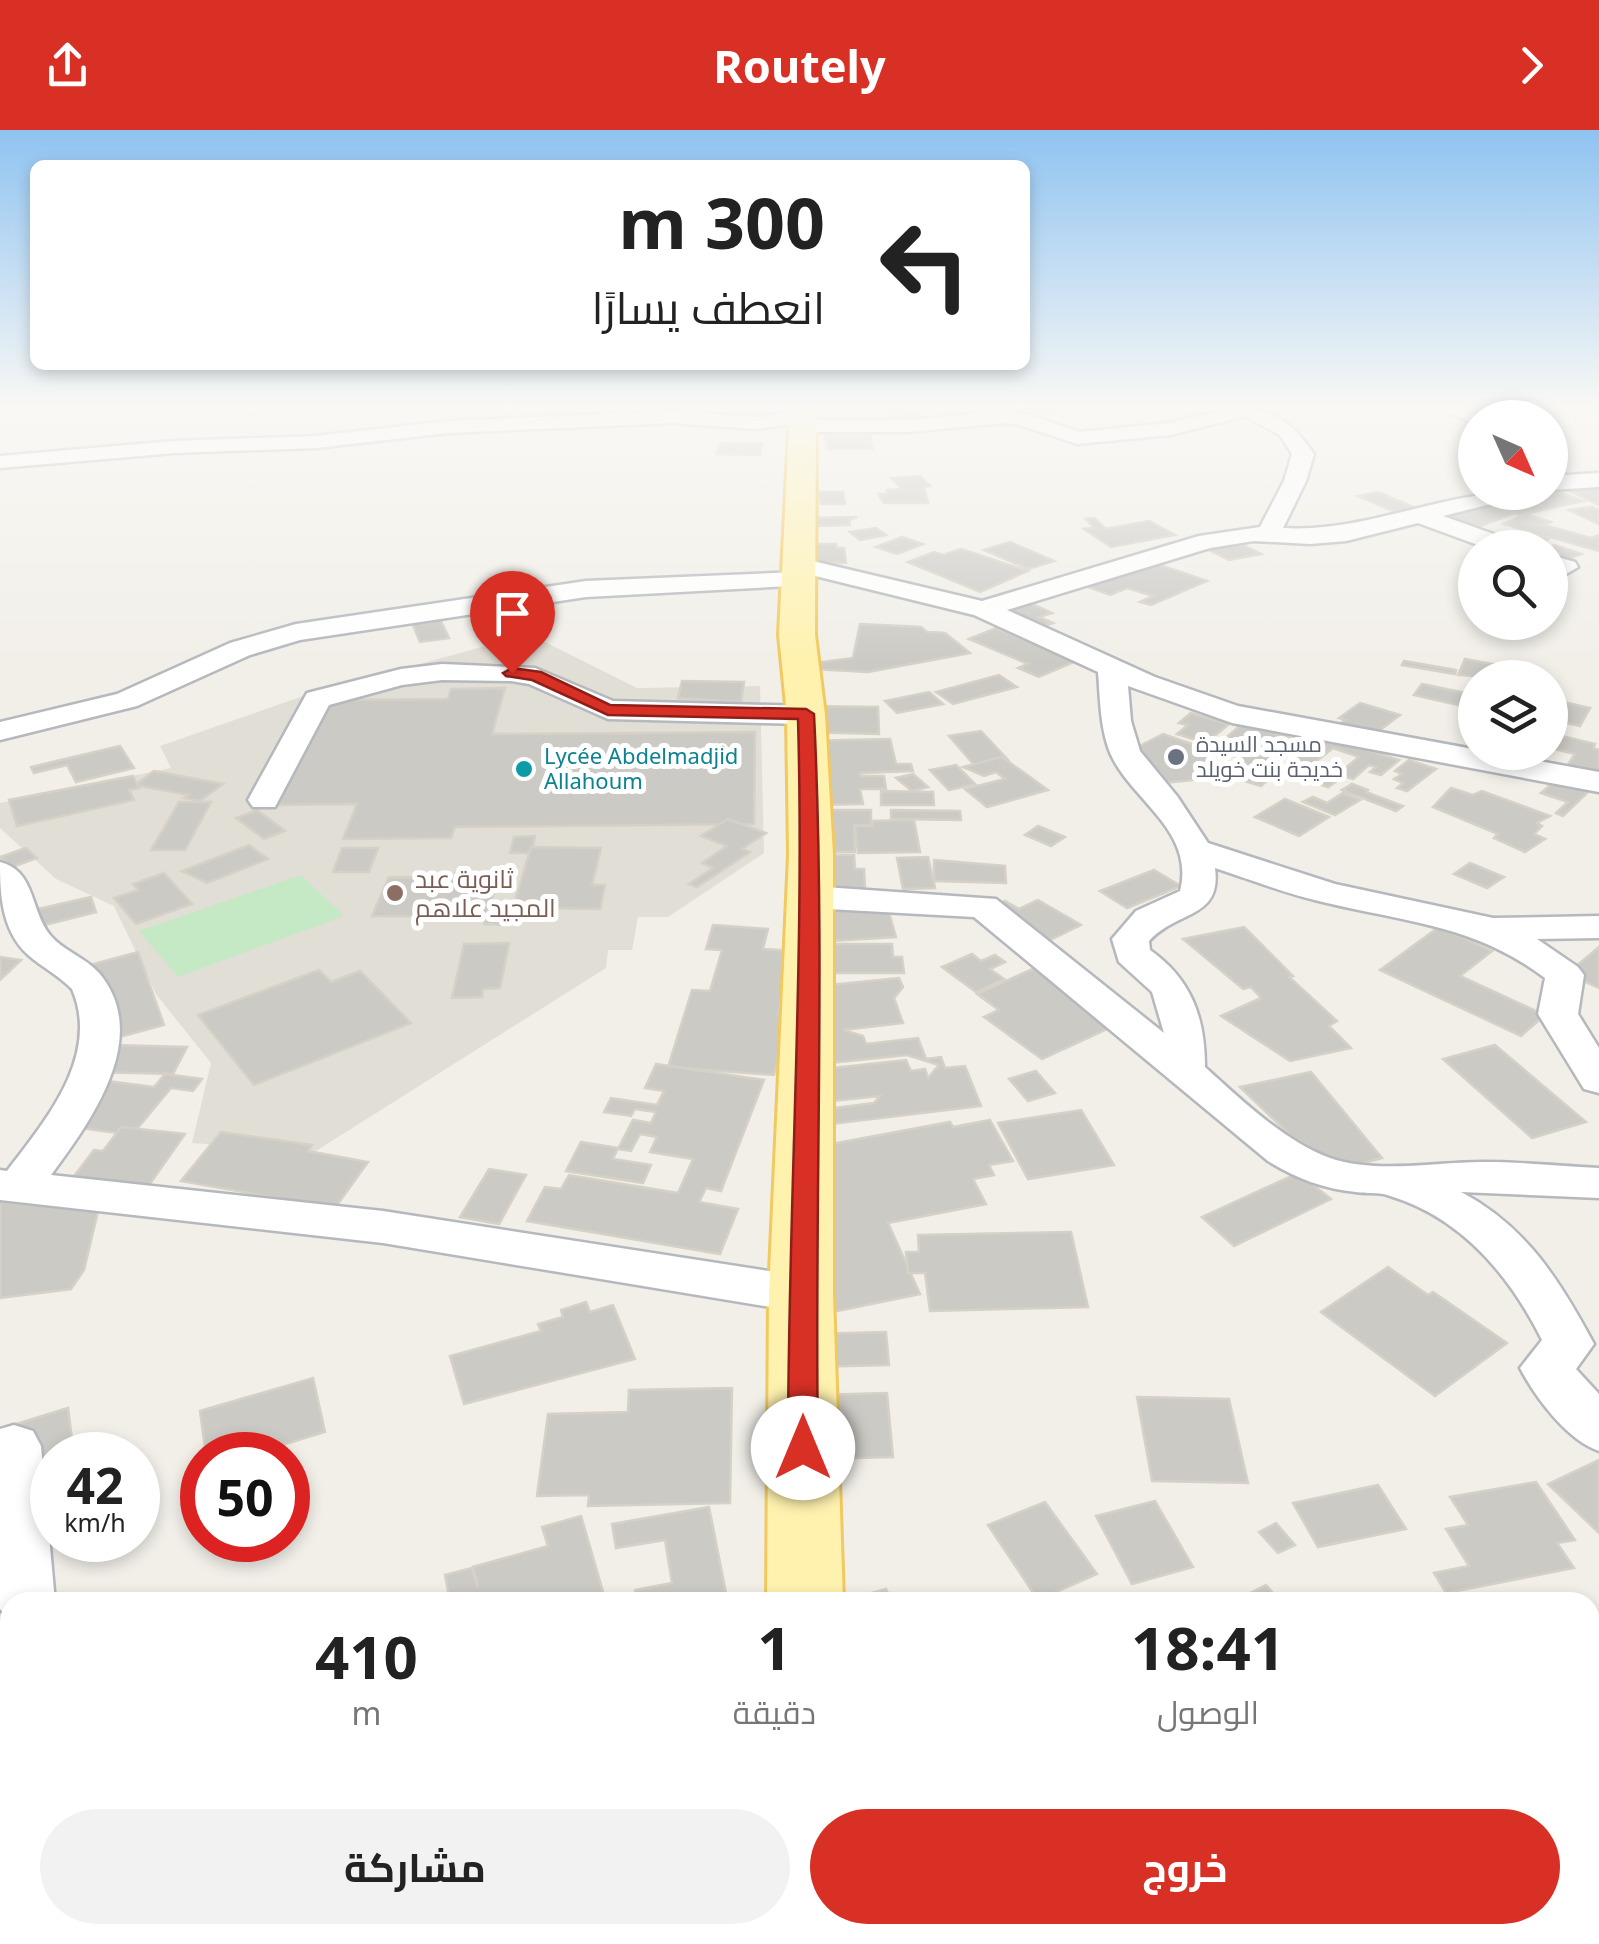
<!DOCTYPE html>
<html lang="ar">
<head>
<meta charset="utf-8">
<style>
	:root { --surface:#fff; --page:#f2f2f2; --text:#222; --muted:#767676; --accent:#d93025 }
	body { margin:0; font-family:"Noto Sans",Cairo,sans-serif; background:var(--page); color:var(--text); direction:rtl; height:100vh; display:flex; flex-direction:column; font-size:38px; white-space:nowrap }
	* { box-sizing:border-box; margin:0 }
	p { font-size:32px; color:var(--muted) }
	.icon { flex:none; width:55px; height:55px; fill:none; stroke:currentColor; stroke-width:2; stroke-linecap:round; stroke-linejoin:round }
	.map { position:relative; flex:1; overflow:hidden; direction:ltr }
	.sheet { position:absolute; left:0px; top:1462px; width:1600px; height:352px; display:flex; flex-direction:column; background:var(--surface); border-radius:30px 30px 0 0; box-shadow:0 5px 15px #0003; direction:rtl }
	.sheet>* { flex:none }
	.hud { position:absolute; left:30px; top:30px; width:1000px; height:210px; border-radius:15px; box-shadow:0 5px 15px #0003; direction:rtl; background:#fff; color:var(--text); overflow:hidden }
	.needle { width:65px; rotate:135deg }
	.buttons { position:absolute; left:1458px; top:270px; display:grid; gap:20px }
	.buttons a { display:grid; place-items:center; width:110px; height:110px; border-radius:50%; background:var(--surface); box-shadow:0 5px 15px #0003; font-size:50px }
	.speed { position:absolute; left:30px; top:1302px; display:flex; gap:20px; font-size:50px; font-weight:700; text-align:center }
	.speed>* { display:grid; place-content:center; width:130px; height:130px; border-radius:50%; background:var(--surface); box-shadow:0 5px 15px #0003; line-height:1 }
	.speed small { font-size:25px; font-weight:400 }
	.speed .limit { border:15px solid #d22; background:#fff; color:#111 }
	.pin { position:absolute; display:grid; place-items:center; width:85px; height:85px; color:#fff; margin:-102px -42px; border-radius:50% 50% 50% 0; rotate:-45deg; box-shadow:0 0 10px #0007 }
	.pin .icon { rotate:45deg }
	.me { position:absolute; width:110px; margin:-55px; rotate:0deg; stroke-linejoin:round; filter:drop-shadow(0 0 8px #0008) }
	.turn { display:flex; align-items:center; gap:35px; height:210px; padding:0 40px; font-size:45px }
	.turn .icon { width:130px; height:130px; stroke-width:2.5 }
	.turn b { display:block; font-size:70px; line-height:85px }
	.eta { display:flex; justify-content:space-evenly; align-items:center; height:170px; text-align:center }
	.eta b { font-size:60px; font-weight:700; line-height:70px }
	.button { display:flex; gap:20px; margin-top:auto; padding:20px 40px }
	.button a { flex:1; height:115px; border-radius:60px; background:var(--accent); color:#fff; font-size:40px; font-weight:700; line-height:115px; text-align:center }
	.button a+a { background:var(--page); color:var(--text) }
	header { display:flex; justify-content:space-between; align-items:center; height:130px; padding:0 40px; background:var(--accent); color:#fff; font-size:45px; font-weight:700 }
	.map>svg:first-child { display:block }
	.education { fill:#e1ded6 }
	.green { fill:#c5e8c5 }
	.building { fill:#cccac5; stroke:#d6d1c6; stroke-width:2.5 }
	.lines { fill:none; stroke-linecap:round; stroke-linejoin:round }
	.minor-casing { stroke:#b5b8bc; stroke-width:5 }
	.major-casing { stroke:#f2c960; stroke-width:6 }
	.minor { fill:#fff; fill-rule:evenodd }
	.major { fill:#fff2af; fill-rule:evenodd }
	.route { fill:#d93025; stroke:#8d1f18; stroke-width:2.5 }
	.worship-dot { fill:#6b7280; stroke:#fff; stroke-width:4 }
	.culture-dot { fill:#0f9aa8; stroke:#fff; stroke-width:4 }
	.education-dot { fill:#8d6e63; stroke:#fff; stroke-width:4 }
	.labels { text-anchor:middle; stroke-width:10; stroke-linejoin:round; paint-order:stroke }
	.far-worship-label { font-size:22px; fill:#5b616d; stroke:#fff; text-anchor:start }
	.far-culture-label { font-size:22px; fill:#0d838f; stroke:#fff; text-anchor:start }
	.education-label { font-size:25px; fill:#785e54; stroke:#fff; text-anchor:start }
</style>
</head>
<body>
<header><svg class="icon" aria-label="forward" viewBox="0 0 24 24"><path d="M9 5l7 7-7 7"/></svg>Routely<svg class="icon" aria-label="share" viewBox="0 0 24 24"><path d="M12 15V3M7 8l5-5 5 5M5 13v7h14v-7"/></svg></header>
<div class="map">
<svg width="1599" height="1814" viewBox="0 0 1599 1814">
	<rect width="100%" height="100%" fill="#f1efe8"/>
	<path class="education" d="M529 504 637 558 760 556 764 723 668 787H638L632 820H608L606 838 316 1021 192 1013 211 933 156 864 114 776 56 749 0 698V673L171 638 160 616 303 566Z"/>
	<path class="green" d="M301 745 344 786 178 847 139 801Z"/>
	<g class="building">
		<path d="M859 278H901L927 287 904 292 889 287 897 285 890 283Z"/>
		<path d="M1013 278H1056L1065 281 1035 287Z"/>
		<path d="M825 305H870L873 319H827Z"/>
		<path d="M720 313H762L760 325 717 324Z"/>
		<path d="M920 346 930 356 924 357 928 373H884L880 368 879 364H887V360L902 359 891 348Z"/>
		<path d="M1589 354 1599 358V375L1561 357Z"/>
		<path d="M1550 359 1583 371 1520 385 1479 369 1508 362H1550Z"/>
		<path d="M819 362H843L845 374H821Z"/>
		<path d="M1378 362 1416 378 1395 382 1358 366Z"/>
		<path d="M1471 371 1515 383 1476 398 1433 385Z"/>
		<path d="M1592 377 1599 380V394L1569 380Z"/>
		<path d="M1525 384 1551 392 1544 395 1591 408 1599 405V421L1504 394Z"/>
		<path d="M857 387 849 390 850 395 813 396 811 388Z"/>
		<path d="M1094 388 1106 399 1149 391 1175 405 1111 417 1084 399 1094 398 1086 389Z"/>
		<path d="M876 398 886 405 860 410 850 402Z"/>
		<path d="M1517 402 1548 409 1535 418 1495 415Z"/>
		<path d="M902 407 923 414 897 424 876 417Z"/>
		<path d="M1233 410 1261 424 1229 430 1201 416Z"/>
		<path d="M1010 412 1054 431 1028 439 984 420Z"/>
		<path d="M806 414H836V418H844L846 433H808Z"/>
		<path d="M1554 415 1581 424 1552 436 1549 418Z"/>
		<path d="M961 419 1028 441 980 462 908 432 934 422 943 425Z"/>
		<path d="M1139 428 1207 451 1151 475 1140 472 1153 466 1127 458 1110 465 1077 453Z"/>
		<path d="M1014 466 1052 483 1039 487 1053 493 1041 497 991 474Z"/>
		<path d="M440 489 449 508 420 512 412 493Z"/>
		<path d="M860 494 921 497 927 502 945 503 970 523 868 542 813 539 807 534 853 528Z"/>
		<path d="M996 498 1076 531 1039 547 1018 538 1028 534 969 509Z"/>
		<path d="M1465 529 1503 536 1499 548 1458 545Z"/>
		<path d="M1404 531 1456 540 1455 544 1402 535Z"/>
		<path d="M999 545 1017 557 953 574 936 562Z"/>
		<path d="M682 551 744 552 741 572 678 568Z"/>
		<path d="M1422 554 1475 565V579L1414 565Z"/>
		<path d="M505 558 492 604 755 602 754 694 455 697 451 708 343 709 357 674 276 675 328 570 448 569 451 559Z"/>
		<path d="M929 562 943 574 897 583 885 571Z"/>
		<path d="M1550 569 1590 578 1580 596 1550 589Z"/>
		<path d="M1360 573 1400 585 1372 606 1338 595 1345 590 1339 588Z"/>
		<path d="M804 576 878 577 879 604 803 602Z"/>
		<path d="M1191 583 1229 594 1206 613 1177 604 1188 595 1179 593Z"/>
		<path d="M1242 594 1301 611 1275 634 1283 636 1261 656 1222 644 1240 628 1212 620Z"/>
		<path d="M981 601 1008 630 975 636 949 606Z"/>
		<path d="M1550 603 1595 614 1593 618 1599 620V648L1565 639 1575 624 1550 618Z"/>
		<path d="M1163 604 1220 624 1212 630 1219 634 1202 649 1164 653 1130 621Z"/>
		<path d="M1322 606 1399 630 1381 645 1370 642 1376 637 1369 635 1353 649 1338 644 1359 627 1333 618 1309 637 1290 631Z"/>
		<path d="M890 609 896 634H911L913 641 860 643V646H884L886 659H860L863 674 812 675 804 611Z"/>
		<path d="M120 616 134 638 76 652 67 635 34 643 31 637Z"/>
		<path d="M1002 627 1048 660 987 677 965 659 1005 649 996 642 984 646 963 637Z"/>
		<path d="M1409 630 1436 639 1407 661 1397 658 1403 653 1394 649 1402 644 1395 641Z"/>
		<path d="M956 635 975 654 949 660 930 640Z"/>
		<path d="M154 641 223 654 200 671 184 668 189 665 135 655Z"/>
		<path d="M1321 641 1341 648 1328 657 1307 650Z"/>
		<path d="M913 644 928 657 912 661 896 648Z"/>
		<path d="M133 646 139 658 129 660 134 670 17 696 9 670Z"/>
		<path d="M1555 651 1588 662 1563 686 1556 683 1568 672 1541 663Z"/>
		<path d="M1352 654 1368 660 1366 662 1403 676 1396 681 1342 660Z"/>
		<path d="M1451 658 1473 665 1482 661 1550 686 1537 693 1542 696 1534 704 1545 709 1525 722 1494 708 1498 704 1433 677Z"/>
		<path d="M881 661 933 662 934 675H881Z"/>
		<path d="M1343 663 1360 670 1335 685 1303 672 1313 667 1327 673Z"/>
		<path d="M1285 669 1329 687 1299 706 1255 687Z"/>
		<path d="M179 672H211L185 720H151Z"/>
		<path d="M257 680 285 701 264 709 236 688Z"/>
		<path d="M805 680H871V695H854L855 722H804Z"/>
		<path d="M891 680 960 681 961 690 891 689Z"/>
		<path d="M728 689 766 703 742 719 750 722 697 757 689 754 713 738 702 733 727 716 701 706Z"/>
		<path d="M914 690 920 722 858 723 855 696H873V691Z"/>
		<path d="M1038 696 1065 707 1051 716 1025 705Z"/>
		<path d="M535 706 532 723H510L514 707Z"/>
		<path d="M249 715 268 729 207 753 182 741Z"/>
		<path d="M531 717 601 718 592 755H605L600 779 513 778Z"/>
		<path d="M26 718 37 728 12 737 0 727Z"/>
		<path d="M342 718H378L369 742H333Z"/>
		<path d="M815 725H854L855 739H864L865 758H815Z"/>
		<path d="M928 727 935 758 903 759 897 728Z"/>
		<path d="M934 730 1005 736 1006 753 934 751Z"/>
		<path d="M1470 733 1504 747 1487 758 1454 744Z"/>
		<path d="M1154 740 1181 756 1127 778 1100 761Z"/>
		<path d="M164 743 192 774 136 794 114 768 138 760 133 754Z"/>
		<path d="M389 747 499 748 486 787 372 786Z"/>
		<path d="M91 767 96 782 21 801 16 784Z"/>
		<path d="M1038 770 1081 795 1048 811 991 778 1005 771 1019 779Z"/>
		<path d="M886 772 896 807 815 812 807 777Z"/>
		<path d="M489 783 513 784 509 795 484 794Z"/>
		<path d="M713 795 768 799 763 819 793 821 778 885 788 886 774 945 668 937 692 860 710 861 722 820 706 819Z"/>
		<path d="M1244 797 1293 846 1289 847 1337 891 1329 896 1351 918 1290 931 1221 886 1261 868 1251 857 1243 859 1183 809Z"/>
		<path d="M1439 797 1492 821 1460 846 1545 885 1521 906 1380 840Z"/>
		<path d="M509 813 500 858 483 859 482 867 452 868 464 814Z"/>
		<path d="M817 814H892L893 827H902L904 843H816Z"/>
		<path d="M1599 817V858L1567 844Z"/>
		<path d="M138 822 164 895 105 911 82 837Z"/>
		<path d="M972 824 981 831 995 825 1005 832 990 839 1004 849 976 862 942 837Z"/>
		<path d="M0 827 21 830 0 850Z"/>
		<path d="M1037 837 1118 894 1042 929 984 887 999 880 977 864Z"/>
		<path d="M319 840 331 852 360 841 411 893 254 955 198 885Z"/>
		<path d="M899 848 903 857 894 868 903 893 843 900 863 906 866 914 918 908 926 929 941 927 945 938 965 936 981 976 815 996 811 981 874 973 880 966 813 973 804 941 906 930 911 941 925 939 928 948 939 935 907 925 821 934 798 858Z"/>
		<path d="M113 915 187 917 173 944 97 942Z"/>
		<path d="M1495 915 1586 992 1532 1008 1443 929Z"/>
		<path d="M656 934 764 950 721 1061 706 1058 699 1072 738 1079 720 1124 527 1091 545 1057 561 1059 569 1045 678 1063 693 1029 650 1022 657 1007 640 1004 631 1021 618 1019 633 990 651 993 656 982 635 979 631 986 604 982 611 968 657 975 664 961 645 958Z"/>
		<path d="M1036 941 1055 963 1028 971 1009 949Z"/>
		<path d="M1311 942 1382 1028 1346 1038 1290 1005 1240 957Z"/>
		<path d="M165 944 202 949 193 961 171 958 132 1005 52 994 92 949 154 957Z"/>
		<path d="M1081 980 1114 1035 1028 1049 998 993Z"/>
		<path d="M990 990 1013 1031 989 1035 994 1045 973 1049 986 1074 888 1093 920 1164 837 1181 795 1076 799 1020 950 992 953 997Z"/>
		<path d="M121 997 185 1004 147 1058 71 1050 94 1020 103 1021Z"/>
		<path d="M221 1002 312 1015 308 1021 368 1032 335 1078 181 1051Z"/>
		<path d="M581 1012 618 1018 613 1029 651 1035 643 1053 566 1041Z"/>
		<path d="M489 1039 526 1045 499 1094 460 1087Z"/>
		<path d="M1298 1043 1331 1069 1234 1116 1202 1087Z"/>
		<path d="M0 1072 98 1081 84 1140 71 1159 0 1168Z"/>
		<path d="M1071 1102 1088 1177 930 1181 925 1143H908L906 1122H919L918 1105Z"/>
		<path d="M1388 1137 1428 1165 1433 1162 1507 1213 1435 1266 1321 1182Z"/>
		<path d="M586 1172 590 1182 613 1175 635 1229 464 1274 450 1226 541 1201 538 1194 563 1187 561 1180Z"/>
		<path d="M886 1202 889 1235 809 1237 808 1204Z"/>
		<path d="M313 1248 325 1302 250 1325H206L200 1281Z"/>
		<path d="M732 1258 730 1373 588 1376 589 1365 537 1366 548 1284 628 1282 629 1260Z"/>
		<path d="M887 1263 893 1327 822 1329 818 1265Z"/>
		<path d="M1137 1267 1229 1269 1248 1353 1152 1351Z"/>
		<path d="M68 1278 74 1325H52V1370L3 1386 0 1299Z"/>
		<path d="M1599 1330V1403L1548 1354Z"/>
		<path d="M1536 1352 1575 1410 1557 1413 1574 1438 1446 1463 1434 1443 1469 1436 1446 1399 1468 1395 1450 1367Z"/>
		<path d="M1378 1355 1406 1399 1318 1417 1293 1373Z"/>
		<path d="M1155 1371 1193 1437 1132 1454 1096 1386Z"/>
		<path d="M1045 1372 1097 1444 1038 1470 988 1395Z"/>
		<path d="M709 1377 726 1463 676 1472H636L635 1460 672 1453 665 1410 616 1418 612 1394Z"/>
		<path d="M581 1386 606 1472H430L449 1466 445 1445 472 1438 478 1458 473 1437 548 1416 542 1397Z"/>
		<path d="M1276 1393 1295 1415 1278 1423 1259 1402Z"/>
		<path d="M1266 1455 1281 1472 1234 1471Z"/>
		<path d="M886 1459 892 1472H839Z"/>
		<path d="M1599 1653V1705L1590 1694V1657Z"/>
		<path d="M0 1677 10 1703V1805H25L11 1814H0Z"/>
		<path d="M310 1805H354L333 1814H312Z"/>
		<path d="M411 1805H450L452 1814H414Z"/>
		<path d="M623 1805H757V1814H611V1809Z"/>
		<path d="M816 1805H948L928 1814H817Z"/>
		<path d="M1100 1805 1104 1814H1070L1067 1806Z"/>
		<path d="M1121 1805H1177L1182 1814H1126Z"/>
		<path d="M1201 1805H1306L1311 1814H1206Z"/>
		<path d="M1328 1805H1447L1454 1814H1334Z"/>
		<path d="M1505 1805H1544L1549 1813 1512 1814Z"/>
	</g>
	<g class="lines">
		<defs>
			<g id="minor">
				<path d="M1232 278C1272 278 1290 289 1314 324L1306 351 1283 398C1365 403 1440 362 1522 362L1519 367 1443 386 1519 413 1522 418H1486L1418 393 1346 411 1310 414 1254 411 1210 418 1007 480 1155 547 1238 576 1599 642V662L1232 593 1128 556 1131 591 1140 621 1177 666 1208 713 1335 754 1493 788 1599 786V808L1537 809 1578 837 1584 845 1578 884 1599 918V963L1584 959 1538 884 1545 848C1477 796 1407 792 1327 773 1289 765 1252 750 1215 738 1222 789 1177 780 1149 811L1150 820C1191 849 1205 887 1205 937 1240 969 1284 1011 1330 1028 1376 1044 1435 1032 1483 1032 1522 1032 1560 1036 1599 1038V1068L1461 1062C1526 1096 1560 1151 1594 1214L1576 1239 1599 1264V1321C1567 1310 1536 1268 1520 1238L1542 1210C1509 1144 1460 1086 1387 1065 1378 1062 1366 1064 1356 1062 1324 1059 1295 1048 1268 1031L974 787 810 778 797 775 792 767 797 759 810 756 996 769 1164 903 1152 862 1119 832 1112 809 1136 781 1180 761C1196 699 1127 668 1109 620 1100 595 1100 568 1098 542L974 485 791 440 788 435 800 428 982 471 1199 406 1260 397 1284 351 1292 324 1280 305 1245 286 1170 305 1077 314 1020 295 1002 293 910 302H803L796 300 794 294 755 299 673 293 448 303 316 318 174 323 0 338V326L174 311 316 306 448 291 673 281 755 287 803 281 810 283 811 290H910L1002 281 1030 285 1079 302 1170 293Z"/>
				<path d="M1437 278H1464L1485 288H1475V294Z"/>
				<path d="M1599 343V357L1550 360V346Z"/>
				<path d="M1550 425 1575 432 1578 437 1566 444 1550 440Z"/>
				<path d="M799 442 808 445 812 450 808 455 586 467 300 510 250 525 137 576 0 610V592L117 564 230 513 296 494 586 451Z"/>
				<path d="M442 534 535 538 613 571 806 576 816 579 821 585 816 591 806 594 608 589 529 554 511 551 442 550 402 555 329 575 275 677H253L248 670 307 563 401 539Z"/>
				<path d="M0 732C36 741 30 781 50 805 63 821 85 827 99 843 153 907 90 992 51 1045L383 1081 801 1146 818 1152 825 1164 818 1176 801 1182 383 1113 0 1070V1040L7 1041C45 991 101 926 72 859 60 847 46 839 33 829 2 805 0 767 0 732Z"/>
				<path d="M14 1295 33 1301 41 1316 55 1472H10V1492L0 1479V1299Z"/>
				<path d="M32 1805H102L104 1814H34Z"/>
				<path d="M157 1805H246L242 1814H153Z"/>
			</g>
			<g id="major">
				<path d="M790 278H816L815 505 825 585 833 725V1164L843 1472H767L769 1164 789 725 787 585 779 505Z"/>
				<path d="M763 1805H853L854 1814H762Z"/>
			</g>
		</defs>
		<use href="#minor" class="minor-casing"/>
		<use href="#major" class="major-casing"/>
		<use href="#minor" class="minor"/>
		<use href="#major" class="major"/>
	</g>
	<linearGradient id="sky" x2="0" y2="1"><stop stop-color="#8fc3f1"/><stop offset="0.52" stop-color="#f9f8f5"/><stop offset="1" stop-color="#f9f8f5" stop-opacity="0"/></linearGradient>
	<rect width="1599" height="532" fill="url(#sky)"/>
	<path class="route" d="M512 538 541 542 610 575 806 579 814 584C826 829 814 1073 818 1318L814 1327 803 1330 792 1327 788 1318C788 1075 805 832 798 589L608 585 532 550 506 546 503 543Z"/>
	<circle class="worship-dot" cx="1176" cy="627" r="10"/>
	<circle class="culture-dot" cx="524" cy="639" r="10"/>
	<circle class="education-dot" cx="395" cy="763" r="10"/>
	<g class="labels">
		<g class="far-worship-label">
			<text x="1196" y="622">مسجد السيدة<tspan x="1196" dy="25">خديجة بنت خويلد</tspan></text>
		</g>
		<g class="far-culture-label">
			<text x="544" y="634">Lycée Abdelmadjid<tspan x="544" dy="25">Allahoum</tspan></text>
		</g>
		<g class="education-label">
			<text x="415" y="758">ثانوية عبد<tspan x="415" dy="29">المجيد علاهم</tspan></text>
		</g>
	</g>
</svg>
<div class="buttons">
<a><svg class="needle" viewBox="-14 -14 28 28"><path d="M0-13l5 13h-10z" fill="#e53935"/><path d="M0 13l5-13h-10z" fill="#767676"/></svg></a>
<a><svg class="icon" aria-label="search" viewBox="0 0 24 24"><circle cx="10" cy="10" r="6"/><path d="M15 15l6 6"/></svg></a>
<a><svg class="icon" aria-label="layers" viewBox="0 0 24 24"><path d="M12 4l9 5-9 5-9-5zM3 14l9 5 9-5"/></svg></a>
</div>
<div class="speed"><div>42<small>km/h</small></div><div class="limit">50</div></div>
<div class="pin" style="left:512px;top:543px;background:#d93025"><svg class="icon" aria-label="arrive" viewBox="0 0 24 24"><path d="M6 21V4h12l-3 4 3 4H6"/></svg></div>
<svg class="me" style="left:803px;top:1318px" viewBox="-20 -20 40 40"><circle r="19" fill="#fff"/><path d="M0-13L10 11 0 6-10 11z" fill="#d93025"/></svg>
<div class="hud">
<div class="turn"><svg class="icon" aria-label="left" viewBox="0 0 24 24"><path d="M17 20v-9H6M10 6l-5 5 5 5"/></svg><div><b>300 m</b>انعطف يسارًا</div></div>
</div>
<section class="sheet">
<div class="eta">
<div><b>18:41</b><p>الوصول</p></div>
<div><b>1</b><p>دقيقة</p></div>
<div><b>410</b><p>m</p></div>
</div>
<div class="button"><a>خروج</a><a>مشاركة</a></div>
</section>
</div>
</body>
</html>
